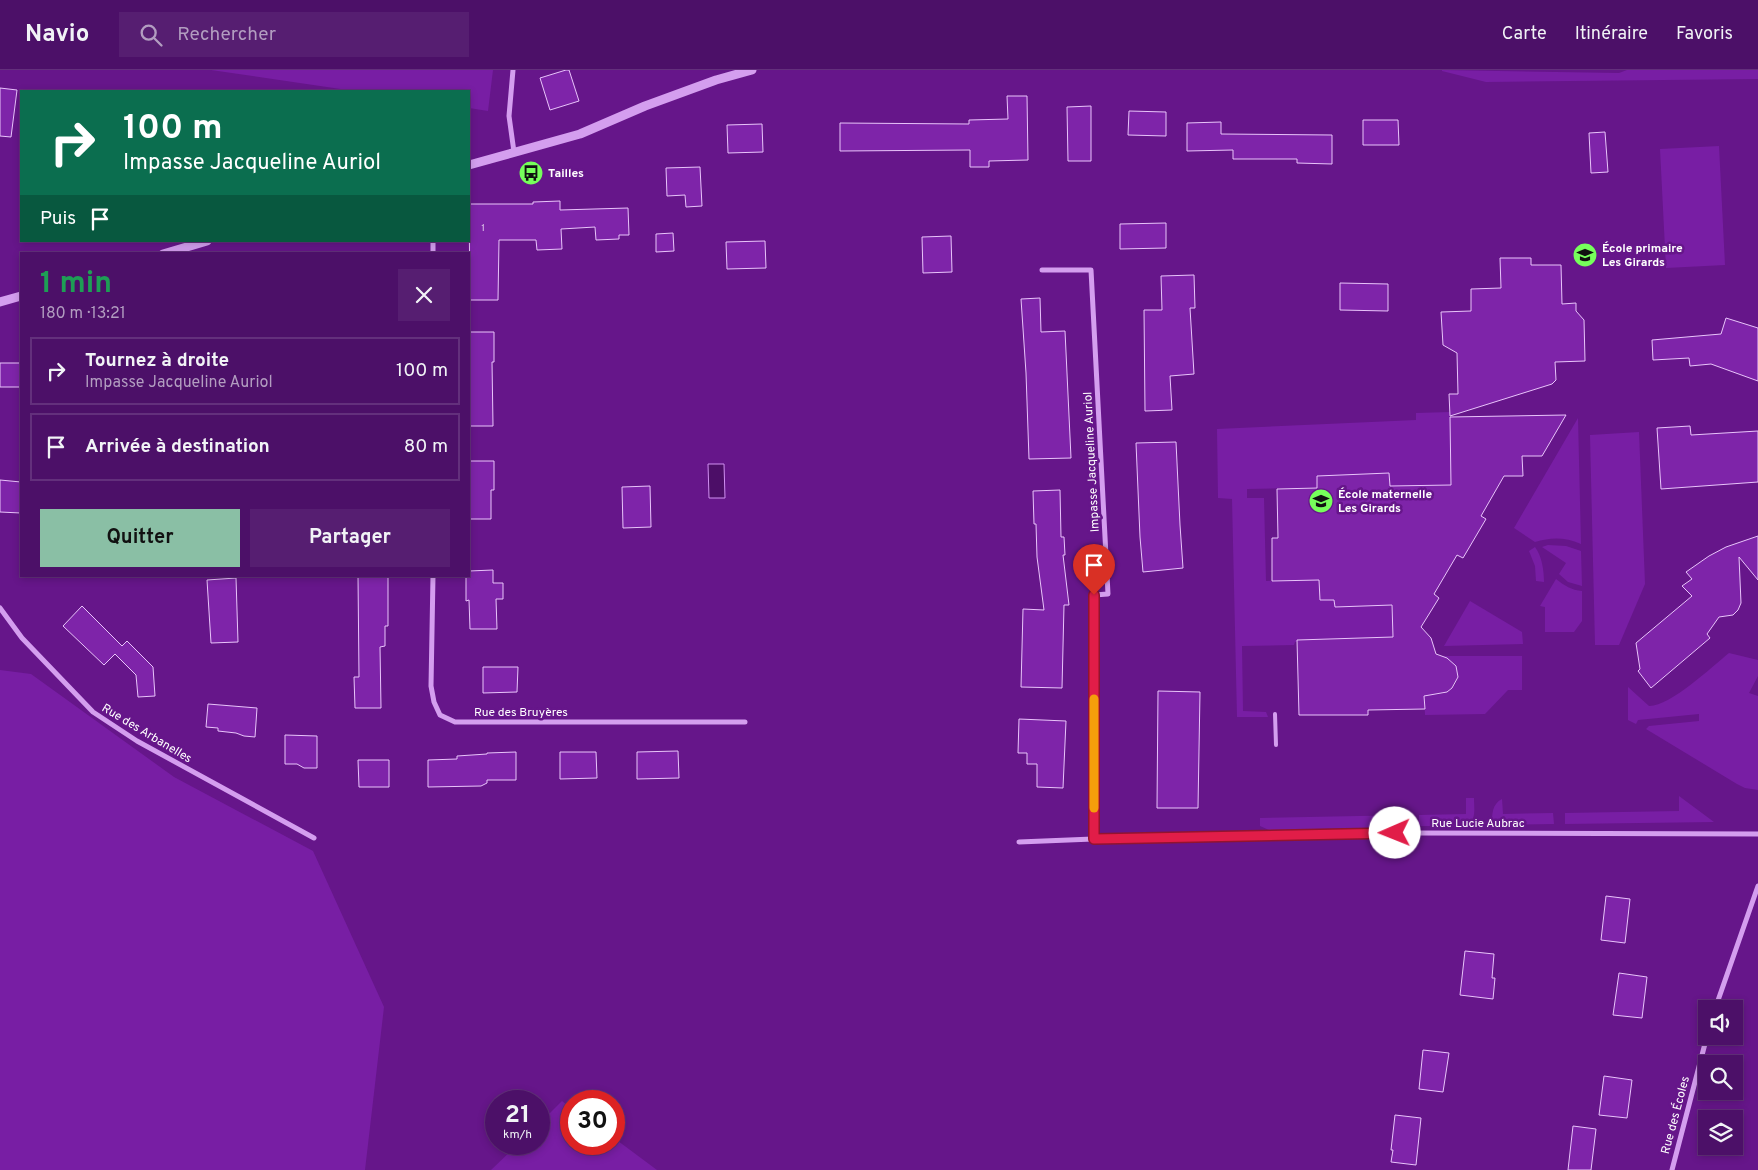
<!DOCTYPE html>
<html lang="fr">
<head>
<meta charset="utf-8">
<style>
	:root { --surface:#4c1068; --page:#561e71; --text:#f1f3f6; --muted:#b29dc0; --line:#63307c; --accent:#8abfa5 }
	body { margin:0; font-family:Overpass,sans-serif; background:var(--page); color:var(--text); height:100vh; display:flex; flex-direction:column; font-size:19px; white-space:nowrap }
	* { box-sizing:border-box; margin:0 }
	p { font-size:16px; color:var(--muted) }
	.icon { flex:none; width:28px; height:28px; fill:none; stroke:currentColor; stroke-width:2; stroke-linecap:round; stroke-linejoin:round }
	.map { position:relative; flex:1; overflow:hidden }
	.panel { position:absolute; left:20px; top:182px; width:450px; height:325px; display:flex; flex-direction:column; background:var(--surface); border-radius:0px; box-shadow:0 2px 8px #0003,0 0 0 1px var(--line) }
	.panel>* { flex:none }
	.guide { position:absolute; left:20px; top:20px; width:450px; height:152px; border-radius:0px; box-shadow:0 2px 8px #0003,0 0 0 1px var(--line); background:#0b6e4f; color:#fff; overflow:hidden }
	.controls { position:absolute; left:1698px; top:930px; display:grid; gap:10px }
	.controls a { display:grid; place-items:center; width:45px; height:45px; border-radius:0px; background:var(--surface); box-shadow:0 2px 8px #0003,0 0 0 1px var(--line); font-size:25px }
	.speed { position:absolute; left:485px; top:1020px; display:flex; gap:10px; font-size:25px; font-weight:700; text-align:center }
	.speed>* { display:grid; place-content:center; width:65px; height:65px; border-radius:50%; background:var(--surface); box-shadow:0 2px 8px #0003,0 0 0 1px var(--line); line-height:1 }
	.speed small { font-size:12px; font-weight:400 }
	.speed .limit { border:8px solid #d22; background:#fff; color:#111 }
	.pin { position:absolute; display:grid; place-items:center; width:42px; height:42px; color:#fff; margin:-51px -21px; border-radius:50% 50% 50% 0; rotate:-45deg; box-shadow:0 0 5px #0007 }
	.pin .icon { rotate:45deg }
	.me { position:absolute; width:55px; margin:-28px; rotate:269deg; stroke-linejoin:round; filter:drop-shadow(0 0 4px #0008) }
	.turn { display:flex; align-items:center; gap:18px; height:105px; padding:0 20px; font-size:22px }
	.turn .icon { width:65px; height:65px; stroke-width:2.5 }
	.turn b { display:block; font-size:35px; line-height:42px }
	.then { display:flex; align-items:center; height:48px; padding:0 20px; background:#0003; gap:10px; font-size:19px }
	.round { display:grid; place-items:center; flex:none; width:52px; height:52px; border-radius:0px; background:var(--page) }
	.overview { display:flex; align-items:center; justify-content:space-between; height:85px; padding:0 20px }
	h1 { font-size:30px; font-weight:700; line-height:38px; color:#1e9e55 }
	.cta { display:flex; gap:10px; margin-top:auto; padding:10px 20px }
	.cta a { flex:1; height:58px; border-radius:0px; background:var(--accent); color:#111; font-size:20px; font-weight:700; line-height:58px; text-align:center }
	.cta a+a { background:var(--page); color:var(--text) }
	ul { padding:0; list-style:none }
	li { display:flex; align-items:center; gap:15px; height:68px; margin:0 10px 8px; padding:0 10px; border:2px solid var(--line); border-radius:0px }
	li div { flex:1 }
	li b { display:block; font-size:19px }
	li em { font-style:normal }
	header { display:flex; align-items:center; gap:30px; box-sizing:border-box; height:70px; padding:0 25px; background:var(--surface); border-bottom:1px solid var(--line) }
	header strong { font-size:24px }
	nav { display:flex; gap:28px; margin-inline-start:auto; font-size:18px }
	.search { width:350px; height:45px; background:var(--page); display:flex; align-items:center; gap:12px; box-sizing:border-box; padding:0 18px; border-radius:0px; color:var(--muted); font-size:19px }
	.map>svg:first-child { display:block }
	.green { fill:#781ea4 }
	.water { fill:#4c0e67; stroke:#d190f2 }
	.building { fill:#7e24a9; stroke:#e9c4fb }
	.lines { fill:none; stroke-linecap:round; stroke-linejoin:round }
	.service { stroke:#d49eef; stroke-width:4 }
	.minor { stroke:#d49eef; stroke-width:5 }
	.tertiary { stroke:#d49eef; stroke-width:9 }
	.route-casing { stroke:#92132f; stroke-width:12 }
	.route { stroke:#e11d48; stroke-width:9 }
	.slow { stroke:#f59e0b; stroke-width:9 }
	.labels { text-anchor:middle; stroke-width:5; stroke-linejoin:round; paint-order:stroke }
	.number-label { font-size:10px; fill:#dfc8ea }
	.poi-label { font-size:12px; font-weight:bold; fill:#fff; stroke:#66168a; text-anchor:start }
	.street-label { font-size:12px; fill:#fff; stroke:#66168a }
</style>
</head>
<body>
<header>
<strong>Navio</strong>
<div class="search"><svg class="icon" aria-label="search" viewBox="0 0 24 24"><circle cx="10" cy="10" r="6"/><path d="M15 15l6 6"/></svg>Rechercher</div>
<nav><a>Carte</a><a>Itinéraire</a><a>Favoris</a></nav>
</header>
<div class="map">
<svg width="1758" height="1100" viewBox="0 0 1758 1100">
	<rect width="100%" height="100%" fill="#66168a"/>
	<g class="green">
		<path d="M211 0H493L488 41 469 38V21H354Z"/>
		<path d="M1442 0 1619 3 1627 0H1758V9L1486 12 1442 1Z"/>
		<path d="M1719 76 1725 195 1666 198 1660 79Z"/>
		<path d="M1450 342 1451 397H1478L1450 420 1449 415 1247 419V428H1264L1266 511 1313 510 1319 506 1320 530H1334L1335 537 1391 528 1393 567 1298 570 1297 572H1295L1294 575 1242 576 1243 641 1266 642 1268 647H1237L1232 429 1218 428 1217 359 1416 350V343Z"/>
		<path d="M1578 348 1581 474C1565 467 1551 467 1535 472L1514 458Z"/>
		<path d="M1639 362 1645 514 1619 575H1595L1590 365Z"/>
		<path d="M1548 475 1566 476 1581 481 1582 516 1568 512 1559 504 1566 493 1542 477Z"/>
		<path d="M1535 477C1542 486 1544 501 1544 512L1536 511 1535 496 1529 481Z"/>
		<path d="M1556 509C1565 516 1571 520 1582 521V551L1574 562H1545V537L1540 536Z"/>
		<path d="M1470 531 1522 562 1523 574 1444 576Z"/>
		<path d="M1729 583 1758 590V606L1749 623 1758 626V720L1745 718 1737 714 1646 659 1649 656 1699 651V644L1638 650 1636 654 1628 650V617L1649 636C1669 637 1712 597 1729 583Z"/>
		<path d="M1442 586H1522V620H1508L1485 644 1425 645 1424 624C1431 624 1438 625 1445 623 1464 615 1460 592 1442 586Z"/>
		<path d="M0 600 31 604 174 707 313 781 384 937 365 1100H0Z"/>
		<path d="M1679 726 1714 752 1565 754V743L1679 741Z"/>
		<path d="M1466 728H1474C1474 739 1477 750 1466 756H1419V745L1466 744Z"/>
		<path d="M1502 729 1503 744 1553 743 1554 754 1492 755C1492 744 1492 734 1502 729Z"/>
		<path d="M1410 745V757L1269 760 1260 756V748Z"/>
		<path d="M562 1031 571 1038V1074H614V1068L657 1100H491L518 1074H539V1054Z"/>
	</g>
	<path class="water" d="M708 394H724L725 428H709Z"/>
	<g class="building">
		<path d="M566 0H569L579 31 550 40 540 8Z"/>
		<path d="M0 18 17 20 11 67 0 66Z"/>
		<path d="M1007 26H1027L1028 90 989 91V97H970V80L840 81V53L969 54V50L1008 49Z"/>
		<path d="M1091 36V91H1068L1067 37Z"/>
		<path d="M1129 41 1166 42V66L1128 65Z"/>
		<path d="M1363 50H1398L1399 75H1363Z"/>
		<path d="M1221 52V64L1332 65V94L1297 93V89H1233V80L1187 81V53Z"/>
		<path d="M762 54 763 82 728 83 727 55Z"/>
		<path d="M1605 62 1608 102 1591 103 1589 63Z"/>
		<path d="M700 97 702 136 686 137 685 125 667 126 666 98Z"/>
		<path d="M560 131V140L628 138 629 165H619V169L596 170 595 157 561 159 562 179 537 180 536 170H499L498 230H470L469 134H533V132Z"/>
		<path d="M1166 153V178L1120 179V154Z"/>
		<path d="M673 163 674 181 656 182V164Z"/>
		<path d="M951 166 952 202 923 203 922 167Z"/>
		<path d="M765 171 766 198 727 199 726 172Z"/>
		<path d="M1500 188H1531V195H1561L1562 234 1576 233V241L1584 250 1585 291 1555 292 1556 310 1552 314 1450 346 1449 324H1458L1457 283 1443 275 1441 242 1471 241V219L1501 218Z"/>
		<path d="M1194 205 1195 238H1190L1194 304 1170 306 1172 340 1145 341 1144 240H1162L1161 206Z"/>
		<path d="M1340 213 1388 214V241L1340 240Z"/>
		<path d="M1040 228 1041 262 1065 261 1071 388 1029 389 1026 303 1021 229Z"/>
		<path d="M1726 248 1758 258V311L1711 294 1690 296 1689 288 1653 290 1652 270 1721 264Z"/>
		<path d="M469 262H494V292H492L493 356H469Z"/>
		<rect x="0" y="293" width="21" height="24"/>
		<path d="M1566 345 1542 386H1522L1523 406H1504L1481 446 1486 449 1463 488 1457 485 1434 524 1439 528 1421 557 1431 568 1436 584 1447 588 1456 596 1458 607 1452 618 1447 622 1424 626 1425 639 1368 640V645H1299L1297 570 1393 567 1392 535 1335 537 1334 530H1320L1319 510 1272 511V468H1278L1277 419 1317 418V406L1389 403 1390 416 1451 415 1450 347Z"/>
		<path d="M1690 356 1691 365 1758 361V412L1661 419 1657 358Z"/>
		<path d="M1176 372 1180 455 1183 498 1143 502 1140 467 1136 373Z"/>
		<path d="M469 391H494V420H491V449H469Z"/>
		<path d="M0 410 21 412V443L0 442Z"/>
		<path d="M650 416 651 457 623 458 622 417Z"/>
		<path d="M1060 420 1061 467H1064L1065 485H1063L1069 535H1064L1062 618 1021 617 1023 539 1044 540 1037 487 1036 454H1034L1033 421Z"/>
		<path d="M1758 466V510L1739 487 1741 533 1738 540 1733 545 1719 547 1707 564 1710 568 1651 618 1638 601 1640 599 1636 573 1692 526 1682 516 1692 509 1686 502 1709 486 1726 477Z"/>
		<path d="M493 500V513H503V529H496L497 559H470L469 530 466 531V506H469V501Z"/>
		<path d="M358 506H388V556H385V576L380 577 381 638H355L354 607H359Z"/>
		<path d="M236 508 238 572 211 573 207 510Z"/>
		<path d="M82 536 122 576 127 571 153 597 155 626 138 627 136 605 115 584 104 595 63 556Z"/>
		<path d="M483 597H518L517 622 483 623Z"/>
		<path d="M1158 621 1200 622 1198 738H1157Z"/>
		<path d="M208 634 257 638 255 667 244 666 236 663 218 661V658L206 657Z"/>
		<path d="M1019 649 1066 651 1063 718 1037 717V694H1027V683H1018Z"/>
		<path d="M285 665 317 666V698H304L297 694H285Z"/>
		<path d="M678 681 679 708 637 709V682Z"/>
		<path d="M516 682V710H487V713L481 716 428 717V690L457 689V686L487 684V683Z"/>
		<path d="M560 682H596L597 708 560 709Z"/>
		<path d="M358 690H389V717H359Z"/>
		<path d="M1606 826 1630 829 1625 873 1601 870Z"/>
		<path d="M1465 881 1494 884 1492 908H1495L1493 929 1460 925Z"/>
		<path d="M1619 903 1647 907 1642 948 1613 945Z"/>
		<path d="M1423 980 1449 983 1443 1022 1419 1019Z"/>
		<path d="M1604 1006 1632 1010 1627 1048 1599 1045Z"/>
		<path d="M1395 1045 1421 1048 1416 1095 1391 1092 1393 1080H1391Z"/>
		<path d="M1573 1056 1596 1059 1591 1100H1568Z"/>
	</g>
	<g class="lines">
		<path class="service" d="M1275 644 1276 675"/>
		<g class="minor">
			<path d="M513 0 509 46 514 82"/>
			<path d="M433 171V184"/>
			<path d="M1042 200H1091L1108 524 1094 525 1093 769"/>
			<path d="M433 506 431 616 434 632 440 645 455 652H745"/>
			<path d="M0 538 22 568 93 642 137 671 314 768"/>
			<path d="M1019 772 1093 769 1415 763 1758 764"/>
			<path d="M1715 939 1758 816"/>
			<path d="M1672 1100 1707 966"/>
		</g>
		<g class="tertiary">
			<path d="M469 95 580 64 645 36 716 10 752 0"/>
			<path d="M163 184 207 171"/>
			<path d="M0 232 21 226"/>
		</g>
	</g>
	<g class="lines">
		<defs>
			<path id="route" d="M1094 525V769L1395 763"/>
		</defs>
		<use href="#route" class="route-casing"/>
		<use href="#route" class="route"/>
		<path class="slow" d="M1094 738V629"/>
	</g>
	<defs>
		<symbol id="bus-disc" viewBox="-11 -11 22 22"><circle r="9.5" fill="#76ff5b" stroke="#66168a"/><path d="M-5-6H5V4H4V6H2V4H-2V6H-4V4H-5ZM-3.5-4V0h7V-4ZM-3.5 1.2v1.5H-2V1.2ZM2 1.2v1.5H3.5V1.2Z" fill="#111"/></symbol>
		<symbol id="school-disc" viewBox="-11 -11 22 22"><circle r="9.5" fill="#76ff5b" stroke="#66168a"/><path d="M0-5L7-2L0 1L-7-2ZM-4 1L0 2.5L4 1V4Q0 6-4 4Z" fill="#111"/></symbol>
	</defs>
	<g fill-rule="evenodd">
		<use href="#bus-disc" x="517" y="89" width="28" height="28"/>
		<use href="#school-disc" x="1571" y="171" width="28" height="28"/>
		<use href="#school-disc" x="1307" y="417" width="28" height="28"/>
	</g>
	<g class="labels">
		<g class="number-label">
			<text x="483" y="161">1</text>
		</g>
		<g class="poi-label">
			<text x="548" y="107">Tailles</text>
			<text x="1602" y="182">École primaire<tspan x="1602" dy="14">Les Girards</tspan></text>
			<text x="1338" y="428">École maternelle<tspan x="1338" dy="14">Les Girards</tspan></text>
		</g>
		<g class="street-label">
			<text transform="translate(1091 392) rotate(-93)" y="4">Impasse Jacqueline Auriol</text>
			<text x="521" y="646">Rue des Bruyères</text>
			<text transform="translate(147 663) rotate(31)" y="4">Rue des Arbanelles</text>
			<text x="1478" y="757">Rue Lucie Aubrac</text>
			<text transform="translate(1675 1045) rotate(-75)" y="4">Rue des Écoles</text>
		</g>
	</g>
</svg>
<div class="controls">
<a><svg class="icon" aria-label="sound" viewBox="0 0 24 24"><path d="M4 9h4l5-4v14l-5-4H4zM17 9q2 3 0 6"/></svg></a>
<a><svg class="icon" aria-label="search" viewBox="0 0 24 24"><circle cx="10" cy="10" r="6"/><path d="M15 15l6 6"/></svg></a>
<a><svg class="icon" aria-label="layers" viewBox="0 0 24 24"><path d="M12 4l9 5-9 5-9-5zM3 14l9 5 9-5"/></svg></a>
</div>
<div class="speed"><div>21<small>km/h</small></div><div class="limit">30</div></div>
<div class="pin" style="left:1094px;top:525px;background:#d93025"><svg class="icon" aria-label="arrive" viewBox="0 0 24 24"><path d="M6 21V4h12l-3 4 3 4H6"/></svg></div>
<svg class="me" style="left:1395px;top:763px" viewBox="-20 -20 40 40"><circle r="19" fill="#fff"/><path d="M0-13L10 11 0 6-10 11z" fill="#e11d48"/></svg>
<div class="guide">
<div class="turn"><svg class="icon" aria-label="right" viewBox="0 0 24 24"><path d="M7 20v-9h11M14 6l5 5-5 5"/></svg><div><b>100 m</b>Impasse Jacqueline Auriol</div></div>
<div class="then">Puis<svg class="icon" aria-label="arrive" viewBox="0 0 24 24"><path d="M6 21V4h12l-3 4 3 4H6"/></svg></div>
</div>
<section class="panel">
<div class="overview"><div><h1>1 min</h1><p>180 m · 13:21</p></div><a class="round"><svg class="icon" aria-label="close" viewBox="0 0 24 24"><path d="M6 6l12 12M18 6L6 18"/></svg></a></div>
<ul>
<li><svg class="icon" aria-label="right" viewBox="0 0 24 24"><path d="M7 20v-9h11M14 6l5 5-5 5"/></svg><div><b>Tournez à droite</b><p>Impasse Jacqueline Auriol</p></div><em>100 m</em></li>
<li><svg class="icon" aria-label="arrive" viewBox="0 0 24 24"><path d="M6 21V4h12l-3 4 3 4H6"/></svg><div><b>Arrivée à destination</b></div><em>80 m</em></li>
</ul>
<div class="cta"><a>Quitter</a><a>Partager</a></div>
</section>
</div>
</body>
</html>
